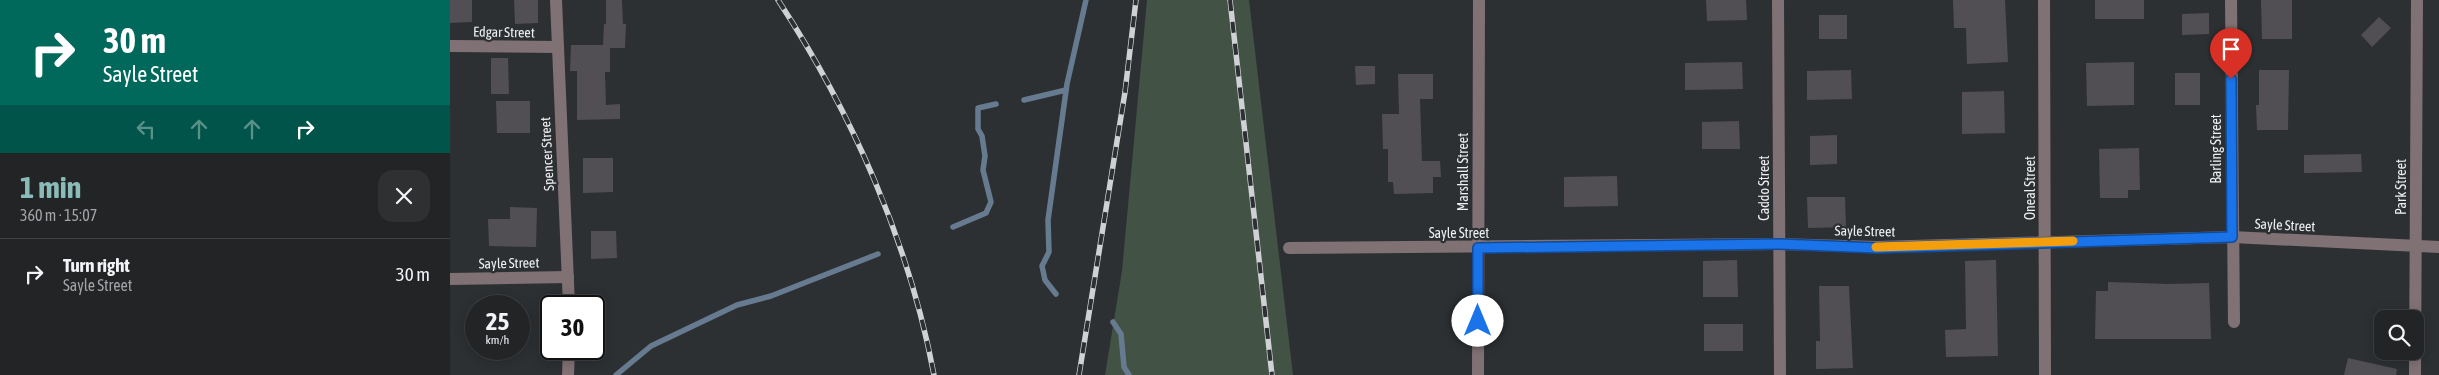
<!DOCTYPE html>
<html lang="en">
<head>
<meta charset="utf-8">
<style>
	:root { --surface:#222426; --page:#2e3032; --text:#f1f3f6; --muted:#a2a4a7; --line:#3f4143; --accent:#8bbbb9 }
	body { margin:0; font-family:"Asap Condensed",sans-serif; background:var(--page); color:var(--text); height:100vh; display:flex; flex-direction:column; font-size:19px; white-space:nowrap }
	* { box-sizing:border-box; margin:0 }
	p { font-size:16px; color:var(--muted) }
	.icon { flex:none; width:28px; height:28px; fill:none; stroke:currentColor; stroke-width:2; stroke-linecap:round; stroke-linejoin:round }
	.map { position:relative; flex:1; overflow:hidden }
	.panel { display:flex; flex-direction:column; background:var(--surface); width:450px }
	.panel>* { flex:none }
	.banner { background:#00695c; color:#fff; overflow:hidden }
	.buttons { position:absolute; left:1924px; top:310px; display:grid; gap:10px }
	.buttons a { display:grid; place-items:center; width:50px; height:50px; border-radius:10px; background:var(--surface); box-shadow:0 2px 12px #0003,0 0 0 1px var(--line); font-size:25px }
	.speed { position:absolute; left:15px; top:295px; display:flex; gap:10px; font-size:25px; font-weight:700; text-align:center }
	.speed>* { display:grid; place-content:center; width:65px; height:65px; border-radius:50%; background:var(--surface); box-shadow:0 2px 12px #0003,0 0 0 1px var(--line); line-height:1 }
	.speed small { font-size:12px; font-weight:400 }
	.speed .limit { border:2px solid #111; border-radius:8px; background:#fff; color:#111 }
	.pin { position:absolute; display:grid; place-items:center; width:42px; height:42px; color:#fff; margin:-51px -21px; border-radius:50% 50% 50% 0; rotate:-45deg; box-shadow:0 0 5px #0007 }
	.pin .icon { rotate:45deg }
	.me { position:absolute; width:55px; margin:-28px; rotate:0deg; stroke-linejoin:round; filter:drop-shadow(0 0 4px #0008) }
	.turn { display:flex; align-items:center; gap:18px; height:105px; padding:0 20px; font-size:22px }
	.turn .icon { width:65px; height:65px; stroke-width:2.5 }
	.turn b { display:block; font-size:35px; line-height:42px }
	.lanes { display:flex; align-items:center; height:48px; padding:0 20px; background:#0003; justify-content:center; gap:25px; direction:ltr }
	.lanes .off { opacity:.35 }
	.round { display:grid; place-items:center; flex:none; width:52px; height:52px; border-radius:15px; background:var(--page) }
	.head { display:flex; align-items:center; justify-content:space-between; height:85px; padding:0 20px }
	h1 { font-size:30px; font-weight:700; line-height:38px; color:var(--accent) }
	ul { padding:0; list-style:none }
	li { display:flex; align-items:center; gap:15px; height:70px; padding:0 20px; border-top:1px solid var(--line) }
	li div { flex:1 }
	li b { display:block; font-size:19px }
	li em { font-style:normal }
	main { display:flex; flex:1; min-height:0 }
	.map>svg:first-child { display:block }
	.green { fill:#425245 }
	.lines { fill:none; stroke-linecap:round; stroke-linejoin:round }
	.stream { stroke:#677b90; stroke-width:5.5 }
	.building { fill:#514f53 }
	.minor { stroke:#807174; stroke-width:12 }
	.rail-casing { stroke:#d0d1d4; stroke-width:5.5 }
	.rail { stroke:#2d3033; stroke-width:4; stroke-dasharray:11; stroke-linecap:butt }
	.route-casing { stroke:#114b97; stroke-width:12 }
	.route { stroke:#1a73e8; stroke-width:9 }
	.slow { stroke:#f59e0b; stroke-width:9 }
	.labels { text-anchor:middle; stroke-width:4.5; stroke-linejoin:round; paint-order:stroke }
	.street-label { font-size:14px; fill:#eeeff2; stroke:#2d3033 }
</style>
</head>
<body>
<main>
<section class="panel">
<div class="banner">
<div class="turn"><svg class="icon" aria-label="right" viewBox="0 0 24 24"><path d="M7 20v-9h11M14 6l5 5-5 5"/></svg><div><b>30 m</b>Sayle Street</div></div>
<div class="lanes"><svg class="icon off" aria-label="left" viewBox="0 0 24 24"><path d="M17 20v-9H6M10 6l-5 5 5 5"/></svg><svg class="icon off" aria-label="ahead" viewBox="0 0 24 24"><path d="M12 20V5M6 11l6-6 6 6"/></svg><svg class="icon off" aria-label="ahead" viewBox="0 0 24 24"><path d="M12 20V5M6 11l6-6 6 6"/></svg><svg class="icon" aria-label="right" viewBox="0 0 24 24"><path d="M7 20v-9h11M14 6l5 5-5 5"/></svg></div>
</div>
<div class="head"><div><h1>1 min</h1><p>360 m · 15:07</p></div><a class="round"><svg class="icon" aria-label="close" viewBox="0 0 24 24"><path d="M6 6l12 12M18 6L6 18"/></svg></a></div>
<ul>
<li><svg class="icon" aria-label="right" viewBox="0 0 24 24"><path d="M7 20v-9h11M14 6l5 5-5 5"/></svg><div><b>Turn right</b><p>Sayle Street</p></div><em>30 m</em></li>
</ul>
</section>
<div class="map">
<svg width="1989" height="375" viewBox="0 0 1989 375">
	<rect width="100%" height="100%" fill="#2d3033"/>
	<path class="green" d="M697 0H799L843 375H655L672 271Z"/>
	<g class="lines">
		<g class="stream">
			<path d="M574 100 616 90"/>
			<path d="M503 227 536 213 541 202 533 170 535 156 532 136 528 129V108L546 104"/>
			<path d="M606 294 595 280 592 266 599 252 598 220 617 84 636 0"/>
			<path d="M663 322 671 334 674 367 679 375"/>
			<path d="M166 375 201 346 287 305 321 296 428 254"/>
		</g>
	</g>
	<g class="building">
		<path d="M0 0H22V22L0 23Z"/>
		<path d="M64 0H88V23L65 24Z"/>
		<path d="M156 0H172L173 24H176L175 48H160V72H155L156 105 170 104V119L127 120V71H120L121 45H153L154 24H156Z"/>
		<path d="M1256 0H1296L1297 20 1257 21Z"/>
		<path d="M1503 0H1555L1558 62 1517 64 1516 28H1504Z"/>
		<rect x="1645" y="0" width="49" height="19"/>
		<path d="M1811 0H1842V39H1812Z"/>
		<path d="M1759 13V34L1732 35V14Z"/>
		<rect x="1369" y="15" width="28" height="24"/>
		<path d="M1929 17 1941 28 1922 47 1911 35Z"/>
		<path d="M41 58H58L59 94H41Z"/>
		<path d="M1292 62 1293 89 1235 90V63Z"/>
		<path d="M1684 62V105L1637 106 1636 63Z"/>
		<path d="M905 66H925V84L906 85Z"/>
		<path d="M1401 70 1402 99 1357 100V71Z"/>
		<path d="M1809 70H1839L1838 130H1807L1806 105H1809Z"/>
		<rect x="1725" y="73" width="25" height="32"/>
		<path d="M948 74H983V99H970L972 161H990L991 177H983V193L944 194 943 182H938V149H933L932 114H949Z"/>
		<path d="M1554 91 1555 133 1512 134V92Z"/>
		<path d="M46 101H80V133H47Z"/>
		<path d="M1289 121 1290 149H1252V122Z"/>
		<path d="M1387 135V164L1360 165V136Z"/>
		<path d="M1689 148 1690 190H1678V198H1650L1649 149Z"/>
		<path d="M1911 154 1912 172 1854 173V155Z"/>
		<path d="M133 158H163V192L133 193Z"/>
		<path d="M1167 176 1168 206 1114 207V177Z"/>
		<path d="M1357 197H1395L1396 227 1358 228Z"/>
		<path d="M60 207 87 208 86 247 39 246 38 219H60Z"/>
		<path d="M141 231H166L167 258 141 259Z"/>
		<path d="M1287 260 1288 297H1253V261Z"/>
		<path d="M1546 260 1548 356 1496 357 1495 330 1516 329 1515 261Z"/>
		<path d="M1658 282 1718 284 1759 283 1761 339H1645L1646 291H1658Z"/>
		<path d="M1369 286H1399L1403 368 1366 369V341H1370Z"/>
		<rect x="1254" y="324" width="39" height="27"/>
		<path d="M1898 358 1947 369 1946 375H1894Z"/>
	</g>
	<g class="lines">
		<g class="minor">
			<path d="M106 0 119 306"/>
			<path d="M1328 0 1330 375"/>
			<path d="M1594 0 1595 375"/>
			<path d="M1781 0 1784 322"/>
			<path d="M0 46 107 47"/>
			<path d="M839 248 1329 244 1427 247 1782 237 1989 247"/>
			<path d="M0 279 118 277"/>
			<path d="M118 375 119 349"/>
			<path d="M1028 375 1029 0"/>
			<path d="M1965 375 1967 0"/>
		</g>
		<defs>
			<g id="rail">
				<path d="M328 0C402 113 459 242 484 375"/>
				<path d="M780 0 822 375"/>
				<path d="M629 375 675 92 686 0"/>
			</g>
		</defs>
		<use href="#rail" class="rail-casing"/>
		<use href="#rail" class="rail"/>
	</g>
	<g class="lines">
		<defs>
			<path id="route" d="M1028 321V248L1329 244 1427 248 1782 237 1781 79"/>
		</defs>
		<use href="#route" class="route-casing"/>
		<use href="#route" class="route"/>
		<path class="slow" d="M1426 247 1623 241"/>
	</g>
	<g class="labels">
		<g class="street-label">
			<text transform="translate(54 32) rotate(1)" y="5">Edgar Street</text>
			<text transform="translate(1766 149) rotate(-90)" y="5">Barling Street</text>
			<text transform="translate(97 154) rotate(-93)" y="5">Spencer Street</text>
			<text transform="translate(1013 172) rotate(-90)" y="5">Marshall Street</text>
			<text transform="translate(1951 187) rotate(-90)" y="5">Park Street</text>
			<text transform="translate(1314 188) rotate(-90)" y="5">Caddo Street</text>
			<text transform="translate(1580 188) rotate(-90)" y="5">Oneal Street</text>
			<text transform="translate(1835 225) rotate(3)" y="5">Sayle Street</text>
			<text transform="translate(1415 231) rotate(1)" y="5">Sayle Street</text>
			<text x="1009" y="238">Sayle Street</text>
			<text transform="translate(59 263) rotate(-1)" y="5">Sayle Street</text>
		</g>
	</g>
</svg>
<div class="buttons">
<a><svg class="icon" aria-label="search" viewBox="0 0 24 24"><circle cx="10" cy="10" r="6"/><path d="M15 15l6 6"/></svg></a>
</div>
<div class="speed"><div>25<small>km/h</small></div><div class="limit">30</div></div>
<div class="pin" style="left:1781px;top:79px;background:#d93025"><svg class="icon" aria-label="arrive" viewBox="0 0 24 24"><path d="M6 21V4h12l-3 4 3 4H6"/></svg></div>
<svg class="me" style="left:1028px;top:321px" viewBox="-20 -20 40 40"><circle r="19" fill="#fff"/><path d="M0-13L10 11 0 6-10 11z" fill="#1a73e8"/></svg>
</div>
</main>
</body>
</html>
